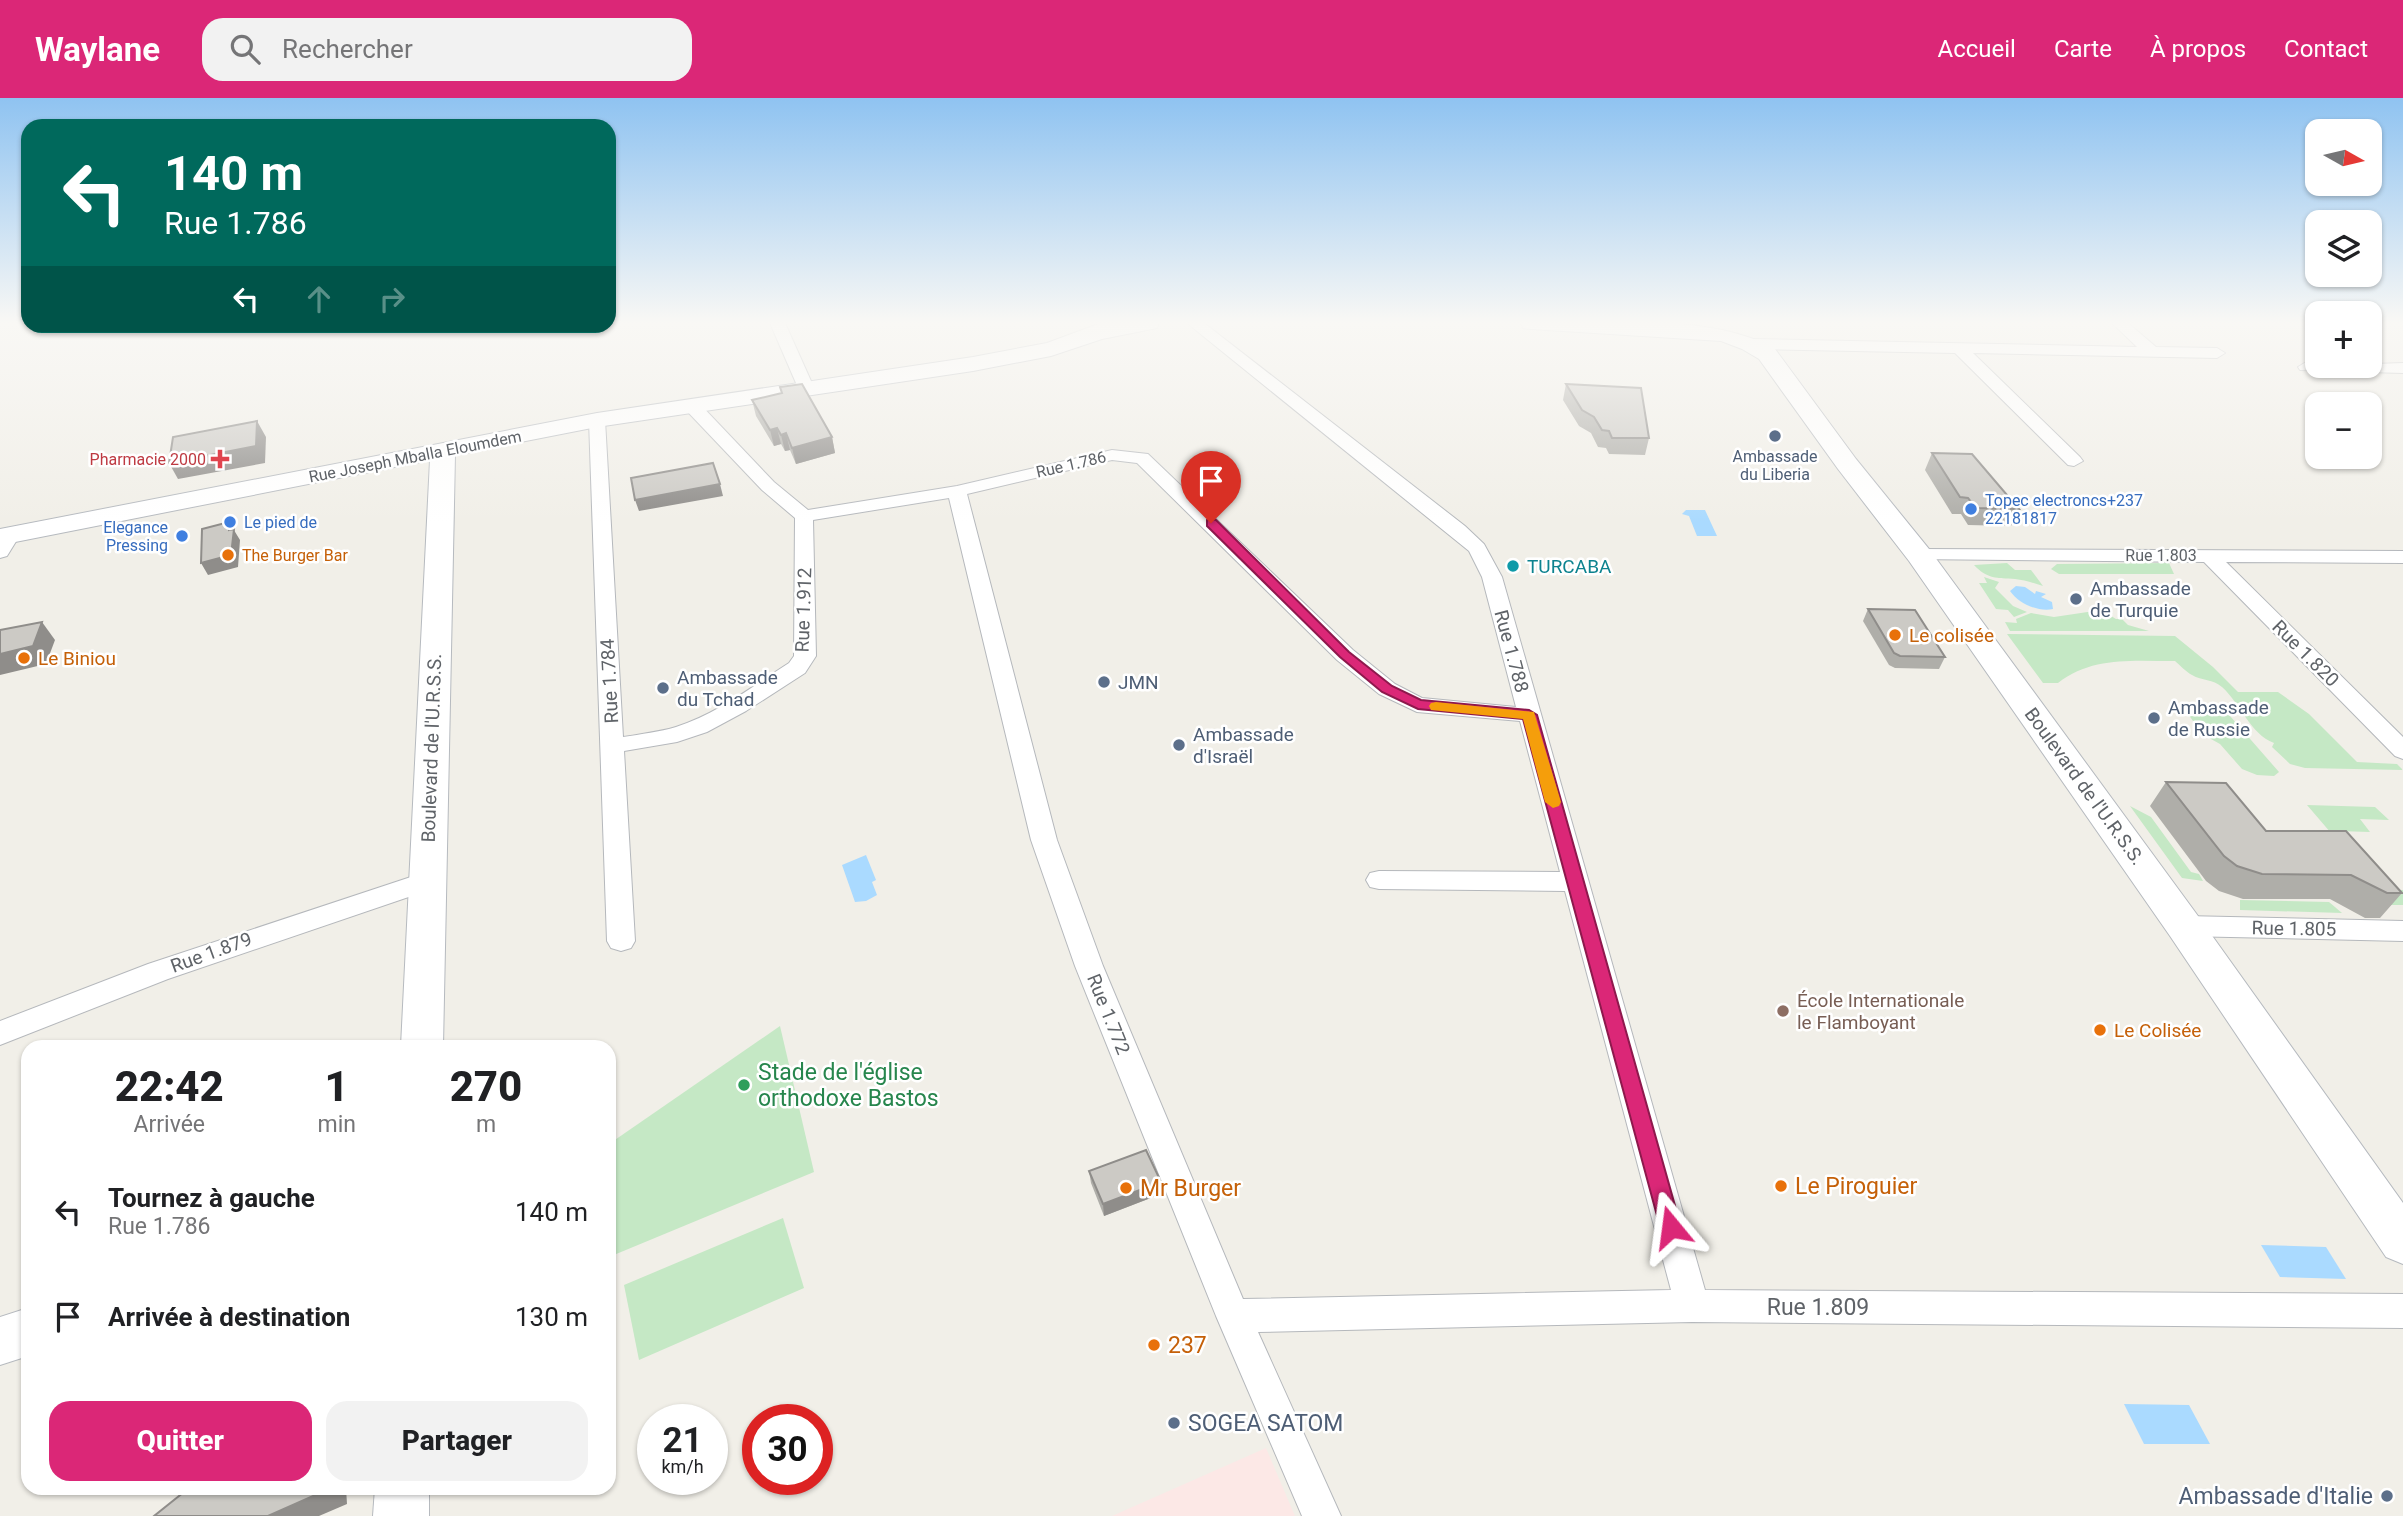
<!DOCTYPE html>
<html lang="fr">
<head>
<meta charset="utf-8">
<style>
	:root { --surface:#fff; --page:#f2f2f2; --text:#202124; --muted:#757577; --accent:#db2777 }
	body { margin:0; font-family:Roboto,sans-serif; background:var(--page); color:var(--text); height:100vh; display:flex; flex-direction:column; font-size:26px; white-space:nowrap }
	* { box-sizing:border-box; margin:0 }
	p { font-size:23px; color:var(--muted) }
	.icon { flex:none; width:38px; height:38px; fill:none; stroke:currentColor; stroke-width:2; stroke-linecap:round; stroke-linejoin:round }
	.map { position:relative; flex:1; overflow:hidden }
	.side { position:absolute; left:21px; top:942px; width:595px; height:455px; display:flex; flex-direction:column; background:var(--surface); border-radius:21px; box-shadow:0 2px 5px #0004 }
	.side>* { flex:none }
	.banner { position:absolute; left:21px; top:21px; width:595px; height:214px; border-radius:21px; box-shadow:0 2px 5px #0004; background:#00695c; color:#fff; overflow:hidden }
	.needle { width:46px; rotate:98deg }
	.tools { position:absolute; left:2305px; top:21px; display:grid; gap:14px }
	.tools a { display:grid; place-items:center; width:77px; height:77px; border-radius:14px; background:var(--surface); box-shadow:0 2px 5px #0004; font-size:35px }
	.speed { position:absolute; left:637px; top:1306px; display:flex; gap:14px; font-size:35px; font-weight:700; text-align:center }
	.speed>* { display:grid; place-content:center; width:91px; height:91px; border-radius:50%; background:var(--surface); box-shadow:0 2px 5px #0004; line-height:1 }
	.speed small { font-size:18px; font-weight:400 }
	.speed .limit { border:10px solid #d22; background:#fff; color:#111 }
	.pin { position:absolute; display:grid; place-items:center; width:60px; height:60px; color:#fff; margin:-72px -30px; border-radius:50% 50% 50% 0; rotate:-45deg; box-shadow:0 0 7px #0007 }
	.pin .icon { rotate:45deg }
	.me { position:absolute; width:77px; margin:-38px; rotate:344deg; stroke-linejoin:round; filter:drop-shadow(0 0 5px #0008) }
	.turn { display:flex; align-items:center; gap:24px; height:147px; padding:0 28px; font-size:32px }
	.turn .icon { width:91px; height:91px; stroke-width:2.5 }
	.turn b { display:block; font-size:49px; line-height:60px }
	.lanes { display:flex; align-items:center; height:66px; padding:0 28px; background:#0003; justify-content:center; gap:35px; direction:ltr }
	.lanes .off { opacity:.35 }
	.eta { display:flex; justify-content:space-evenly; align-items:center; height:119px; text-align:center }
	.eta b { font-size:42px; font-weight:800; line-height:49px }
	.action { display:flex; gap:14px; margin-top:auto; padding:14px 28px }
	.action a { flex:1; height:80px; border-radius:21px; background:var(--accent); color:#fff; font-size:28px; font-weight:800; line-height:80px; text-align:center }
	.action a+a { background:var(--page); color:var(--text) }
	ul { padding:0; list-style:none }
	li { display:flex; align-items:center; gap:21px; height:105px; padding:0 28px }
	li div { flex:1 }
	li b { display:block; font-size:26px }
	li em { font-style:normal }
	header { display:flex; align-items:center; gap:42px; box-sizing:border-box; height:98px; padding:0 35px; background:var(--accent); color:#fff }
	header strong { font-size:33px }
	nav { display:flex; gap:38px; margin-inline-start:auto; font-size:24px }
	.search { width:490px; height:63px; background:var(--page); display:flex; align-items:center; gap:18px; box-sizing:border-box; padding:0 24px; border-radius:21px; color:var(--muted); font-size:26px }
	.map>svg:first-child { display:block }
	.medical { fill:#fce8e6 }
	.green { fill:#c5e8c5 }
	.water { fill:#aadaff }
	.lines { fill:none; stroke-linecap:round; stroke-linejoin:round }
	.street-casing { stroke:#b5b8bc; stroke-width:2 }
	.secondary-casing { stroke:#b6babf; stroke-width:2 }
	.street { fill:#fff; fill-rule:evenodd }
	.secondary { fill:#fff; fill-rule:evenodd }
	.wall { fill:#afaea9 }
	.shaded-wall { fill:#8f8d8a }
	.building { fill:#cccac5; stroke:#8f8d8a; stroke-width:2 }
	.route { fill:#db2777; stroke:#8e194d; stroke-width:2 }
	.slow { fill:#f59e0b }
	.service-dot { fill:#5c6f8a; stroke:#fff; stroke-width:2.5 }
	.health-dot { fill:#e0444e; stroke:#fff; stroke-width:2.5 }
	.shop-dot { fill:#3f7fe0; stroke:#fff; stroke-width:2.5 }
	.food-dot { fill:#e8710a; stroke:#fff; stroke-width:2.5 }
	.culture-dot { fill:#0f9aa8; stroke:#fff; stroke-width:2.5 }
	.education-dot { fill:#8d6e63; stroke:#fff; stroke-width:2.5 }
	.leisure-dot { fill:#2e9e5b; stroke:#fff; stroke-width:2.5 }
	.labels { text-anchor:middle; stroke-width:5; stroke-linejoin:round; paint-order:stroke }
	.far-street-label { font-size:16px; fill:#5f6368; stroke:#fff }
	.far-service-label { font-size:16px; fill:#4e5e75; stroke:#fff }
	.far-health-label { font-size:16px; fill:#be3a42; stroke:#fff; text-anchor:end }
	.far-shop-label { font-size:16px; fill:#366cbe; stroke:#fff; text-anchor:start }
	.far-food-label { font-size:16px; fill:#c56008; stroke:#fff; text-anchor:start }
	.culture-label { font-size:19px; fill:#0d838f; stroke:#fff; text-anchor:start }
	.service-label { font-size:19px; fill:#4e5e75; stroke:#fff; text-anchor:start }
	.street-label { font-size:19px; fill:#5f6368; stroke:#fff }
	.food-label { font-size:19px; fill:#c56008; stroke:#fff; text-anchor:start }
	.education-label { font-size:19px; fill:#785e54; stroke:#fff; text-anchor:start }
	.near-leisure-label { font-size:23px; fill:#27864d; stroke:#fff; text-anchor:start }
	.near-food-label { font-size:23px; fill:#c56008; stroke:#fff; text-anchor:start }
	.near-street-label { font-size:23px; fill:#5f6368; stroke:#fff }
	.near-service-label { font-size:23px; fill:#4e5e75; stroke:#fff; text-anchor:start }
</style>
</head>
<body>
<header>
<strong>Waylane</strong>
<div class="search"><svg class="icon" aria-label="search" viewBox="0 0 24 24"><circle cx="10" cy="10" r="6"/><path d="M15 15l6 6"/></svg>Rechercher</div>
<nav><a>Accueil</a><a>Carte</a><a>À propos</a><a>Contact</a></nav>
</header>
<div class="map">
<svg width="2403" height="1418" viewBox="0 0 2403 1418">
	<rect width="100%" height="100%" fill="#f1efe8"/>
	<path class="medical" d="M1266 1350 1295 1418H1112Z"/>
	<g class="green">
		<path d="M2007 465 2015 472H2031L2043 488C2034 485 2024 482 2015 481 1997 480 1987 481 1974 467Z"/>
		<path d="M2169 465 2174 476H2059L2051 471 2057 466Z"/>
		<path d="M1984 479 1999 484 1995 490 2013 508 2027 514 2014 519 2008 512 1996 511 1979 485H1987Z"/>
		<path d="M2101 512 2116 521H2122L2128 527 2149 533H2010L2005 524 2017 525 2016 521 2031 515 2054 519Z"/>
		<path d="M2007 536 2175 538 2213 569 2238 594H2278L2309 616 2357 664 2397 666 2403 672 2305 670 2290 666 2272 649 2274 645C2250 636 2241 606 2222 589 2213 581 2202 583 2192 577 2186 574 2180 567 2175 563 2133 563 2092 558 2058 585H2043Z"/>
		<path d="M2184 610H2223L2279 674 2274 678 2257 677 2242 671 2220 646 2202 636Z"/>
		<path d="M2307 707 2375 709 2389 722 2360 721 2370 734 2337 733 2377 792H2403V807H2382L2331 735Z"/>
		<path d="M2130 708 2151 719 2191 774 2199 776 2203 783 2182 780Z"/>
		<path d="M2240 802 2329 804 2342 815 2240 812Z"/>
		<path d="M780 928 814 1074 609 1159V1046Z"/>
		<path d="M783 1120 804 1190 639 1262 624 1187Z"/>
	</g>
	<g class="water">
		<path d="M1686 412H1705L1717 438H1697L1689 418 1682 416Z"/>
		<path d="M2016 488 2025 489 2035 496 2036 493 2046 496 2041 499 2052 504 2053 511C2038 514 2019 506 2010 493Z"/>
		<path d="M866 757 876 782 872 784 877 797 866 803 855 804 842 767Z"/>
		<path d="M2261 1147 2326 1149 2346 1181 2280 1179Z"/>
		<path d="M2124 1306 2189 1307 2210 1346H2144Z"/>
	</g>
	<g class="lines">
		<defs>
			<g id="street">
				<path d="M770 225H785L815 292 813 295H801L799 292Z"/>
				<path d="M1187 225H1204L1465 428 1484 446 1502 479 1705 1192 2403 1196V1230L1692 1224 1258 1234 1341 1418H1302L1216 1218 1075 868 1031 742 949 400 813 422 816 558 805 575 746 613 707 634 677 644 624 653 635 843 631 850 621 853 611 850 607 843 589 322 591 318H603L605 322 623 639C641 636 660 634 676 629 717 616 753 588 789 565L794 558 795 420 762 392 685 311 683 307 685 303H697L774 384 808 412 957 388 1112 352 1148 356 1353 552 1395 586 1422 600 1516 609 1482 479 1469 453ZM1112 362 1137 365 1337 562 1379 596 1417 614 1520 623 1560 774 1379 773 1370 775 1366 782 1370 789 1379 791 1565 793 1671 1192 1243 1201 1103 868 1057 742 967 396Z"/>
				<path d="M2112 225H2128L2156 249 2217 250 2225 255 2217 260 1973 255 2080 359 2083 363 2074 368 2068 367 1955 255 1750 251 1742 246 1750 241 2137 249Z"/>
				<path d="M2306 264H2317V268L2403 265V275L2300 272 2298 269Z"/>
				<path d="M10 431 20 437 7 458 0 460V438L3 433Z"/>
				<path d="M1919 451 2403 453V465L2226 464 2403 639V661L2395 658 2204 464 1912 461 1909 457 1912 453Z"/>
				<path d="M426 774 435 776 439 783 435 790 168 881 0 947V923L148 866Z"/>
				<path d="M2184 818 2403 823V843L2184 838 2175 835 2171 828 2175 821Z"/>
			</g>
			<g id="secondary">
				<path d="M1101 225H1159L1157 230 1102 241 1051 258 973 273 597 329 455 357 443 948H401L430 362 0 447V431L597 315 973 259 1047 245Z"/>
				<path d="M1521 225C1595 225 1710 214 1775 251L1856 361 1929 451 2198 818 2403 1105V1166L2386 1159 2170 838 1909 463 1838 371 1759 261 1742 251 1721 243 1531 231 1523 230Z"/>
				<path d="M28 1210V1258L0 1267V1219Z"/>
				<path d="M375 1390H429V1418H373Z"/>
			</g>
		</defs>
		<use href="#street" class="street-casing"/>
		<use href="#secondary" class="secondary-casing"/>
		<use href="#street" class="street"/>
		<use href="#secondary" class="secondary"/>
	</g>
	<g class="wall">
		<path d="M1566 286 1649 340 1645 357 1609 356 1606 350 1598 349 1591 335 1579 328 1563 302Z"/>
		<path d="M752 302 832 339 835 355 796 366 790 352 785 353 781 346 774 348 756 318Z"/>
		<path d="M1932 355 2019 411 2011 428 1968 427 1961 416H1952L1925 372Z"/>
		<path d="M1868 511 1945 559 1939 571 1895 570 1889 567 1863 523Z"/>
		<path d="M2166 684 2266 733 2402 795 2380 820H2365L2330 801H2243L2219 793 2206 783 2150 708Z"/>
		<path d="M1089 1073 1161 1084V1096L1104 1118 1091 1085Z"/>
	</g>
	<g class="shaded-wall">
		<path d="M257 323 266 339 265 365 178 381 169 365Z"/>
		<path d="M777 330 781 346 774 348 770 332Z"/>
		<path d="M786 335 790 352 785 353 781 337Z"/>
		<path d="M832 339 835 355 796 366 792 350Z"/>
		<path d="M720 386 723 398 639 413 635 402Z"/>
		<path d="M229 424 240 442 238 469 208 477 201 465 229 432Z"/>
		<path d="M42 524 55 542 46 566 0 577V556Z"/>
		<path d="M1161 1084V1096L1104 1118 1103 1106Z"/>
		<path d="M329 1390H346L347 1406 319 1418H268Z"/>
	</g>
	<g class="building">
		<path d="M802 286 832 339 792 350 786 335 781 337 777 330 770 332 752 302 782 295 780 289Z"/>
		<path d="M1566 286 1641 290 1649 340H1612L1609 333 1602 332 1594 319 1582 312Z"/>
		<path d="M257 323 256 348 169 365 173 339Z"/>
		<path d="M1932 355 1972 356 2019 411 1976 410 1968 400 1960 399Z"/>
		<path d="M713 365 720 386 635 402 631 380Z"/>
		<path d="M229 424V432L234 431 231 457 201 465 202 431Z"/>
		<path d="M1868 511 1915 512 1945 559 1900 558 1894 555Z"/>
		<path d="M42 524 33 548 0 556V532Z"/>
		<path d="M2166 684 2226 685 2266 733H2346L2402 795H2387L2351 777 2262 776 2237 768 2224 758Z"/>
		<path d="M1146 1052 1161 1084 1103 1106 1089 1073Z"/>
		<path d="M189 1390H329V1391L268 1418H154Z"/>
	</g>
	<linearGradient id="sky" x2="0" y2="1"><stop stop-color="#8fc3f1"/><stop offset="0.53" stop-color="#f9f8f5"/><stop offset="1" stop-color="#f9f8f5" stop-opacity="0"/></linearGradient>
	<rect width="2403" height="424" fill="url(#sky)"/>
	<path class="route" d="M1211 421 1216 422 1349 554 1392 588 1421 602 1529 612 1537 617 1681 1129 1678 1135 1671 1138 1663 1135 1660 1129 1523 621 1418 611 1382 594 1340 559 1207 428V422Z"/>
	<path class="slow" d="M1436 604 1534 614 1561 704 1559 708 1553 710 1545 704 1523 621 1431 612 1429 608 1431 605Z"/>
	<g class="service-dot">
		<circle cx="1775" cy="338" r="7"/>
		<circle cx="2076" cy="501" r="7"/>
		<circle cx="1104" cy="584" r="7"/>
		<circle cx="663" cy="590" r="7"/>
		<circle cx="2154" cy="620" r="7"/>
		<circle cx="1179" cy="647" r="7"/>
		<circle cx="1174" cy="1325" r="7"/>
		<circle cx="2387" cy="1398" r="7"/>
	</g>
	<path class="health-dot" d="M216.5 350.5h7v7h7v7h-7v7h-7v-7h-7v-7h7z"/>
	<g class="shop-dot">
		<circle cx="1971" cy="411" r="7"/>
		<circle cx="230" cy="424" r="7"/>
		<circle cx="182" cy="438" r="7"/>
	</g>
	<g class="food-dot">
		<circle cx="228" cy="457" r="7"/>
		<circle cx="1895" cy="537" r="7"/>
		<circle cx="24" cy="560" r="7"/>
		<circle cx="2100" cy="932" r="7"/>
		<circle cx="1781" cy="1088" r="7"/>
		<circle cx="1126" cy="1090" r="7"/>
		<circle cx="1154" cy="1247" r="7"/>
	</g>
	<circle class="culture-dot" cx="1513" cy="468" r="7"/>
	<circle class="education-dot" cx="1783" cy="913" r="7"/>
	<circle class="leisure-dot" cx="744" cy="987" r="7"/>
	<g class="labels">
		<g class="far-street-label">
			<text transform="translate(415 358) rotate(-11)" y="6">Rue Joseph Mballa Eloumdem</text>
			<text transform="translate(1071 366) rotate(-13)" y="6">Rue 1.786</text>
			<text x="2161" y="463">Rue 1.803</text>
		</g>
		<g class="far-service-label">
			<text x="1775" y="364">Ambassade<tspan x="1775" dy="18">du Liberia</tspan></text>
		</g>
		<g class="far-health-label">
			<text x="206" y="367">Pharmacie 2000</text>
		</g>
		<g class="far-shop-label">
			<text x="1985" y="408">Topec electroncs+237<tspan x="1985" dy="18">22181817</tspan></text>
			<text x="244" y="430">Le pied de</text>
			<text x="168" y="435" text-anchor="end">Elegance<tspan x="168" dy="18">Pressing</tspan></text>
		</g>
		<g class="far-food-label">
			<text x="242" y="463">The Burger Bar</text>
		</g>
		<g class="culture-label">
			<text x="1527" y="475">TURCABA</text>
		</g>
		<g class="service-label">
			<text x="2090" y="497">Ambassade<tspan x="2090" dy="22">de Turquie</tspan></text>
			<text x="677" y="586">Ambassade<tspan x="677" dy="22">du Tchad</tspan></text>
			<text x="1118" y="591">JMN</text>
			<text x="2168" y="616">Ambassade<tspan x="2168" dy="22">de Russie</tspan></text>
			<text x="1193" y="643">Ambassade<tspan x="1193" dy="22">d'Israël</tspan></text>
		</g>
		<g class="street-label">
			<text transform="translate(803 512) rotate(-88)" y="7">Rue 1.912</text>
			<text transform="translate(1512 553) rotate(75)" y="7">Rue 1.788</text>
			<text transform="translate(2306 555) rotate(45)" y="7">Rue 1.820</text>
			<text transform="translate(609 583) rotate(-93)" y="7">Rue 1.784</text>
			<text transform="translate(431 650) rotate(-88)" y="7">Boulevard de l'U.R.S.S.</text>
			<text transform="translate(2085 688) rotate(54)" y="7">Boulevard de l'U.R.S.S.</text>
			<text transform="translate(2294 830) rotate(1)" y="7">Rue 1.805</text>
			<text transform="translate(211 854) rotate(-20)" y="7">Rue 1.879</text>
			<text transform="translate(1109 916) rotate(68)" y="7">Rue 1.772</text>
		</g>
		<g class="food-label">
			<text x="1909" y="544">Le colisée</text>
			<text x="38" y="567">Le Biniou</text>
			<text x="2114" y="939">Le Colisée</text>
		</g>
		<g class="education-label">
			<text x="1797" y="909">École Internationale<tspan x="1797" dy="22">le Flamboyant</tspan></text>
		</g>
		<g class="near-leisure-label">
			<text x="758" y="982">Stade de l'église<tspan x="758" dy="26">orthodoxe Bastos</tspan></text>
		</g>
		<g class="near-food-label">
			<text x="1795" y="1096">Le Piroguier</text>
			<text x="1140" y="1098">Mr Burger</text>
			<text x="1168" y="1255">237</text>
		</g>
		<g class="near-street-label">
			<text x="1818" y="1217">Rue 1.809</text>
		</g>
		<g class="near-service-label">
			<text x="1188" y="1333">SOGEA SATOM</text>
			<text x="2373" y="1406" text-anchor="end">Ambassade d'Italie</text>
		</g>
	</g>
</svg>
<div class="tools">
<a><svg class="needle" viewBox="-14 -14 28 28"><path d="M0-13l5 13h-10z" fill="#e53935"/><path d="M0 13l5-13h-10z" fill="#757577"/></svg></a>
<a><svg class="icon" aria-label="layers" viewBox="0 0 24 24"><path d="M12 4l9 5-9 5-9-5zM3 14l9 5 9-5"/></svg></a>
<a>+</a>
<a>−</a>
</div>
<div class="speed"><div>21<small>km/h</small></div><div class="limit">30</div></div>
<div class="pin" style="left:1211px;top:425px;background:#d93025"><svg class="icon" aria-label="arrive" viewBox="0 0 24 24"><path d="M6 21V4h12l-3 4 3 4H6"/></svg></div>
<svg class="me" style="left:1671px;top:1129px" viewBox="-20 -20 40 40"><path d="M0-17L14 15 0 8-14 15z" fill="#db2777" stroke="#fff" stroke-width="4"/></svg>
<div class="banner">
<div class="turn"><svg class="icon" aria-label="left" viewBox="0 0 24 24"><path d="M17 20v-9H6M10 6l-5 5 5 5"/></svg><div><b>140 m</b>Rue 1.786</div></div>
<div class="lanes"><svg class="icon" aria-label="left" viewBox="0 0 24 24"><path d="M17 20v-9H6M10 6l-5 5 5 5"/></svg><svg class="icon off" aria-label="ahead" viewBox="0 0 24 24"><path d="M12 20V5M6 11l6-6 6 6"/></svg><svg class="icon off" aria-label="right" viewBox="0 0 24 24"><path d="M7 20v-9h11M14 6l5 5-5 5"/></svg></div>
</div>
<section class="side">
<div class="eta">
<div><b>22:42</b><p>Arrivée</p></div>
<div><b>1</b><p>min</p></div>
<div><b>270</b><p>m</p></div>
</div>
<ul>
<li><svg class="icon" aria-label="left" viewBox="0 0 24 24"><path d="M17 20v-9H6M10 6l-5 5 5 5"/></svg><div><b>Tournez à gauche</b><p>Rue 1.786</p></div><em>140 m</em></li>
<li><svg class="icon" aria-label="arrive" viewBox="0 0 24 24"><path d="M6 21V4h12l-3 4 3 4H6"/></svg><div><b>Arrivée à destination</b></div><em>130 m</em></li>
</ul>
<div class="action"><a>Quitter</a><a>Partager</a></div>
</section>
</div>
</body>
</html>
